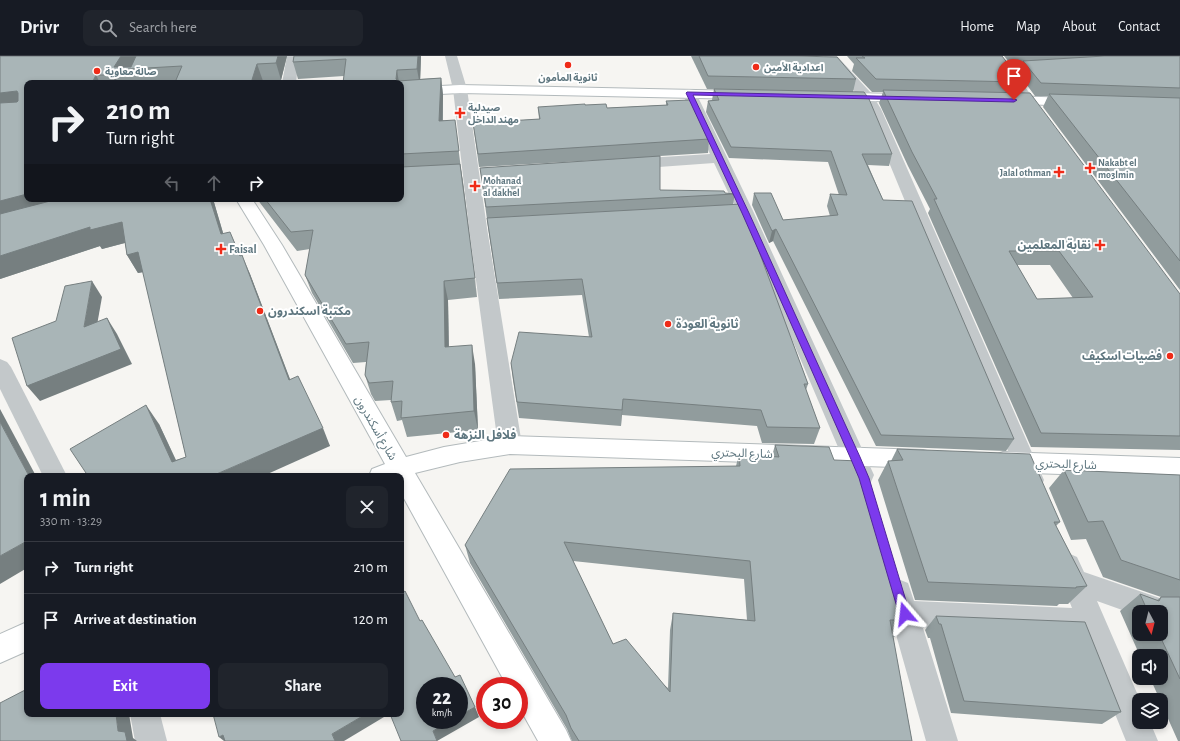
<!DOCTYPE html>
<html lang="en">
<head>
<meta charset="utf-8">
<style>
	:root { --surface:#171b24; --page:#20242c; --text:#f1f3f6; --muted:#9ea1a6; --line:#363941; --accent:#7c3aed }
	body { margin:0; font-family:"Alegreya Sans","Noto Sans Arabic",sans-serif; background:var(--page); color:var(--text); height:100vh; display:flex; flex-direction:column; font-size:15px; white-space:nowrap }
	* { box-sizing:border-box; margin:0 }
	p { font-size:13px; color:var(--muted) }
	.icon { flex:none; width:22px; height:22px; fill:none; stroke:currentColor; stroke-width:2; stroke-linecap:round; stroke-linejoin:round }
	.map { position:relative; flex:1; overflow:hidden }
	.side { position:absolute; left:24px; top:417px; width:380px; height:244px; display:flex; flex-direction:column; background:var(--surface); border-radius:8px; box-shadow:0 2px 6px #0003 }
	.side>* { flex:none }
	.banner { position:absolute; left:24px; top:24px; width:380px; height:122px; border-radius:8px; box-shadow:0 2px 6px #0003; background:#171b24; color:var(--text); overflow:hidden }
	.needle { width:26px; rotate:173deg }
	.tools { position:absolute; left:1132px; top:549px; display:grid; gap:8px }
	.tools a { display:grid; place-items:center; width:36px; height:36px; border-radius:8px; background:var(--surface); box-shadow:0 2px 6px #0003; font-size:20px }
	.speed { position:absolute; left:416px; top:621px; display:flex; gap:8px; font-size:20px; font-weight:700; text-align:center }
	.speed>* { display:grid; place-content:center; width:52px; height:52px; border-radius:50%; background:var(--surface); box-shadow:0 2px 6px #0003; line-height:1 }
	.speed small { font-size:10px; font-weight:400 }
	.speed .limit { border:6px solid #d22; background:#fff; color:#111 }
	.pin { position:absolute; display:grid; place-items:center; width:34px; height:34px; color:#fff; margin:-41px -17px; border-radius:50% 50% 50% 0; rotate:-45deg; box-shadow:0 0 4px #0007 }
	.pin .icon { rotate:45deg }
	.me { position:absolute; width:44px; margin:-22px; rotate:343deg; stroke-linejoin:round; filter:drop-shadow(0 0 3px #0008) }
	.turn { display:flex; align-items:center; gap:14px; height:84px; padding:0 16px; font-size:18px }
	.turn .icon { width:52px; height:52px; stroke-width:2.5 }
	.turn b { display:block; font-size:28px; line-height:34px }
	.lanes { display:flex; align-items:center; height:38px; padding:0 16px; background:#0003; justify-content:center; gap:20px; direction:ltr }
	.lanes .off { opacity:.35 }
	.round { display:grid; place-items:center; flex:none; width:42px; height:42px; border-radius:8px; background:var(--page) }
	.head { display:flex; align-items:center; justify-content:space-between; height:68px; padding:0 16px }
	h1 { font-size:24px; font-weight:600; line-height:30px }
	.button { display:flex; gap:8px; margin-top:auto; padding:8px 16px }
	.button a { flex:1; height:46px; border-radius:8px; background:var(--accent); color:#fff; font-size:16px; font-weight:600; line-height:46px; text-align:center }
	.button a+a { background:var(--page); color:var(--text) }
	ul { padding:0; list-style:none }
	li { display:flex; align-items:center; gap:12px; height:52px; padding:0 16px; border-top:1px solid var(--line) }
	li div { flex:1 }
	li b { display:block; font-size:15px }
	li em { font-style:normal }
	header { display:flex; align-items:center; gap:24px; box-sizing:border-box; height:56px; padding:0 20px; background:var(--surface); border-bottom:1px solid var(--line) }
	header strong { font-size:19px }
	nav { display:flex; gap:22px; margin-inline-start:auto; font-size:14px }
	.search { width:280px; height:36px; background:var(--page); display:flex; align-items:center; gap:10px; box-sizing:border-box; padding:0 14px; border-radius:8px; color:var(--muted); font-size:15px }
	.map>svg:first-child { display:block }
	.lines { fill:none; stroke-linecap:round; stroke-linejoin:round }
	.major-casing { stroke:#b3babc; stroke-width:2 }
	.minor { fill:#c3c8ca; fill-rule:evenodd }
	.major { fill:#fff; fill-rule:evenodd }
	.wall { fill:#919c9d; fill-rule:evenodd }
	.shaded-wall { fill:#767f80 }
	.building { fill:#a9b5b7; stroke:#767f80; fill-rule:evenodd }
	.route { fill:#7c3aed; stroke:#51269a }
	.poi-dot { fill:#ef2b18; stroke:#fff; stroke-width:1.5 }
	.labels { text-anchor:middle; stroke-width:4; stroke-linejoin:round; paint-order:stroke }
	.far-poi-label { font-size:10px; font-weight:bold; fill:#5e767f; stroke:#fff; text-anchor:start }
	.poi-label { font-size:12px; font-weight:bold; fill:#5e767f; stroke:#fff; text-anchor:start }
	.street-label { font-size:12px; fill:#5e767f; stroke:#fff }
</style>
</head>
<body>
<header>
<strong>Drivr</strong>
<div class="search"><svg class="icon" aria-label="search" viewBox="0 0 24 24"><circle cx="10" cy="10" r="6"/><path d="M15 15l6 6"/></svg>Search here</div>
<nav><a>Home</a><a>Map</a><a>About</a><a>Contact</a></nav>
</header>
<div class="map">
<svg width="1180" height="685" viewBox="0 0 1180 685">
	<rect width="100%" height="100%" fill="#f6f5f2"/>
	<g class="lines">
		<defs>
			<g id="major">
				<path d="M460 29 743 35 748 36 750 39 748 42 743 43 460 37 401 40V32Z"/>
				<path d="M837 37 911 38 916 39 918 42 916 45 911 46 832 44 830 41 832 38Z"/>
				<path d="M1005 40 1075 42 1080 43 1082 46 1080 49 1075 50 1000 47 998 44 1000 41Z"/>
				<path d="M236 143H252L282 189 406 401 444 391 510 380 923 394 931 396 935 403 931 410 923 412 510 398 460 406 415 417 566 674 571 685H538L519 651V630H507L401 437V420H369L372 413 385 408 264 189Z"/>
				<path d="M1003 396 1180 402V422L1003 416 995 413 991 406 995 399Z"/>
				<path d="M27 566V595L0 607V578Z"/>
			</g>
		</defs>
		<use href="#major" class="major-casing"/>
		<g class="minor">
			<path d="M287 0H299L296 27H282Z"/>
			<path d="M445 0H457L467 33 487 172 522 389 518 395 510 398 502 395 498 389 469 172 453 33Z"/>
			<path d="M824 0H837L871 37 881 53 1044 424 1041 431 1032 434 1023 431 1020 424 867 53 860 42Z"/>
			<path d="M990 0H1002L1048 62 1046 65 1041 66 1036 65Z"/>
			<path d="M689 33 694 34 696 37 754 157 874 419 871 426 862 429 853 426 850 419 738 157 714 107 631 113 625 111 623 108 625 105 631 103 710 98 682 37 684 34Z"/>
			<path d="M0 303 7 306 11 311 67 420H43L0 333Z"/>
			<path d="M1068 497 1077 501 1084 516 1180 549V575L1161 568V556H1139V560L1097 545 1140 644 1139 666H1150L1158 685H1126L1083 579 923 572 958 685H926L884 536 888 527 898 523 908 527 914 545 1072 552 1055 509 1059 501Z"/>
			<path d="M130 658H160L167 685H135Z"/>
		</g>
		<use href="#major" class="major"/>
	</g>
	<g class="wall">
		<path d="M0 0H287L281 24 263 25 262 27H27V143H213L223 177 240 200 250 218 290 323 330 390 88 420 159 368 176 404 186 401 143 216 138 217 127 199 125 187 102 193 100 190 0 223Z"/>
		<path d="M294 0H421L420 23 441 22 443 39V64L457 81 477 241 448 244 449 291 475 308 478 374 407 381 402 364 397 365 391 346V344L375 345 371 338 365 319 366 306 353 307 312 237 305 219 310 193 297 195 257 143H401V27L344 20 298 23 293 6Z"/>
		<path d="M691 0H796L856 23 853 36 707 33Z"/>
		<path d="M847 0H1002L1022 26 1017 37 1180 238V394L1031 391 928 157 930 153 908 110 879 47 883 36H872L852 15 854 8ZM1017 209H1050L1073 242 1037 243Z"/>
		<path d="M1004 0H1180V234L1043 51 1048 40H1035L1018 17 1023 7H1010Z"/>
		<path d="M714 33 892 98 889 110 868 109 883 144 1014 383 1006 395 876 390 773 185 769 187 752 149 754 137 783 164 830 160 827 150 830 138 839 139 828 106 729 102 706 56 708 45 712 44Z"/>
		<path d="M666 45 709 83 708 97 660 100V134L735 138 733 148 754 182 808 328 806 334 820 372 814 388 762 387 757 370 622 359 621 370 519 362 513 324 511 307 589 281 582 239 499 243 489 178 480 112 599 104 479 111 473 67 539 63 538 51 607 52 666 49Z"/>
		<path d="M775 389 834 404 907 564 895 581H893L912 685H572L567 673 470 507 465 489 736 410 739 398 772 400ZM573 505 744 523 747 564 673 557 670 574 668 632 613 588Z"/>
		<path d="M897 393 1060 466 1056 470 1087 530 1068 548H1059L1057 550 915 544 878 424 888 405H891Z"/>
		<path d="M1064 414 1180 419V685H1178L1161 647V644H1160L1150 622H1161V600H1140L1120 555 1140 538 1157 544 1161 541 1103 521 1086 483 1071 484 1049 432ZM1139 556H1161V578H1139Z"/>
		<path d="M936 560 1121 656 1102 668 951 657 930 582H928L925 574Z"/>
	</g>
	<g class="shaded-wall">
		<path d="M121 0H137L130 13 114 11Z"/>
		<path d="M278 0H287L281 24 276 7Z"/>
		<path d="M418 0H421L420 30 417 13Z"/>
		<path d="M257 8 263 25 262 27H251Z"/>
		<path d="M112 14 118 27H113L109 19Z"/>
		<path d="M397 14 399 27 396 23Z"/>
		<path d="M96 19 100 27H92Z"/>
		<path d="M441 22 443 39 442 82 439 65Z"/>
		<path d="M17 35 27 52 0 55V37Z"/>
		<path d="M460 108 463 126 477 241 475 222Z"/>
		<path d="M27 138V143H90L0 166V145Z"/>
		<path d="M210 143H213L229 197 221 178Z"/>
		<path d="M122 166 132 185 102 193 100 190 0 223V200L90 171Z"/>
		<path d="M776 173 773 185 769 187 772 175Z"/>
		<path d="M230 176 238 194 248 219 240 200Z"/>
		<path d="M138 196 149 215 138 217 127 199Z"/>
		<path d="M242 199 250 218 297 342 289 324Z"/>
		<path d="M92 225 102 241 94 286 84 271Z"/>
		<path d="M444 225 448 244 449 310 445 291Z"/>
		<path d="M107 262 117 278 132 308 40 345 27 330Z"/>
		<path d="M472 289 475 308 478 374 474 355Z"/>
		<path d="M623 343 622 359 621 370 622 354Z"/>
		<path d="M146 349 159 368 183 420 172 406Z"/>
		<path d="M0 353 36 420H29L0 366Z"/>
		<path d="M323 372 330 390 263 420H212Z"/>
		<path d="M27 485V512L0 528V500Z"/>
		<path d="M475 651 479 661 437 685 433 675 452 664H459V660Z"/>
		<path d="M116 658H129L133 682 137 685H127L118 675Z"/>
		<path d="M366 658H389L344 685H335L332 678Z"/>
		<path d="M223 679 230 685H224L219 681Z"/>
	</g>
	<g class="building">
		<path d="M0 0H121L114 11H131L136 0H278L276 7 257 8 251 27H176V24L182 10 112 14 109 19H96L92 27H27V138L0 145V47L17 46 18 45V37L17 35 0 37Z"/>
		<path d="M294 0H418L417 13 397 14 396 23 398 25 441 22 439 65 455 64 459 95 401 98V27H343L346 3 293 6Z"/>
		<path d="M699 0H796L837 1 856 23 708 20Z"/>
		<path d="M862 0H1002L1022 26 876 23 856 2H865Z"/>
		<path d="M1104 0H1180V32L1041 27 1023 5Z"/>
		<path d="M714 33 864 36 869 43 892 98H862L883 144 912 145 1014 383 881 379 776 173 772 175 754 137H771L783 164 838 159 830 138 847 139 831 95 731 91 708 45 719 44Z"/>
		<path d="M883 34 1030 37 1180 238V380L1041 377 934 143H937L912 96ZM1009 195H1059L1093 241 1037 243Z"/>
		<path d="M1049 38 1180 42V205Z"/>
		<path d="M691 44 709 83 478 98 473 67 540 63 538 51 585 48V49L606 48 607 52 668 49 666 45Z"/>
		<path d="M660 100V134L724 135 725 137 735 138 486 151 480 112Z"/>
		<path d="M460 108 475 222 444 225 445 291 472 289 474 355 401 362 402 345 391 346 393 325 369 327 365 319 369 286 346 288 305 219 313 174 291 176 265 143H401V111Z"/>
		<path d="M58 143H210L221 178 230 176 240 200 242 199 289 324 298 320 323 372 212 420H88L70 393 146 349 172 406 186 401 138 196 127 199 122 166 90 174V171L0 200V158Z"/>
		<path d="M742 148 755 178 753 179 808 328H804L820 372 767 371 761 354 623 343 622 354 517 346 511 307 519 276 592 281 582 223 497 227 487 162Z"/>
		<path d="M92 225 84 271 107 262 121 293 27 330 12 282 56 265 65 230Z"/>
		<path d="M0 366 29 420H27V485L0 500Z"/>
		<path d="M775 389 829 391 834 404 860 405 907 564H890L912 685H579L571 672 566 659 465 489 510 413 740 410 739 398 779 401ZM564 486 750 505 755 565 673 557 670 636 626 583 613 588Z"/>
		<path d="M897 393 1030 398 1060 466H1054L1087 530 1076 531V532L928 526 888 405 903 404Z"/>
		<path d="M1064 414 1180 419V524L1121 504 1103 465 1088 466Z"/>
		<path d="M401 535 402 537 405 535 420 565 422 564 455 621 460 619 475 651 459 660V630H425V664H452L433 675 437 685H401L390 658H401Z"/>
		<path d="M1140 538 1159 545 1161 541H1180V623L1159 578H1161V556H1148Z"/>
		<path d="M936 560 1085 566 1121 656 964 645 941 568H939Z"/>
		<path d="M27 633V658H116L118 675 125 676 127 685H0V647Z"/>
		<path d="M213 658H366L332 678 335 685H225L223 679 219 681Z"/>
	</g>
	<path class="route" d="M687 36 1014 43 1017 44 1014 46 693 39 749 157 860 401 869 422 910 558 909 562 905 564 901 562 899 558 859 422 850 401 742 157 686 37Z"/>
	<g class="poi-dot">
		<circle cx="568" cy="9" r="4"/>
		<circle cx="756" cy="11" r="4"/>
		<circle cx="97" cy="15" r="4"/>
		<path d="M458 51h4v4h4v4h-4v4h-4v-4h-4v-4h4z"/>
		<path d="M1088 106h4v4h4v4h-4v4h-4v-4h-4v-4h4z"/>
		<path d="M1057 110h4v4h4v4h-4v4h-4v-4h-4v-4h4z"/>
		<path d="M473 124h4v4h4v4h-4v4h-4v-4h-4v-4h4z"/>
		<path d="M1098 183h4v4h4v4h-4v4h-4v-4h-4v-4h4z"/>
		<path d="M219 187h4v4h4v4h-4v4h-4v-4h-4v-4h4z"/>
		<circle cx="260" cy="255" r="4"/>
		<circle cx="668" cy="268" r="4"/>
		<circle cx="1170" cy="300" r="4"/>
		<circle cx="446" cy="379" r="4"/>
	</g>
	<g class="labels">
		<g class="far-poi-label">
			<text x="764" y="15">اعدادية الأمين</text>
			<text x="105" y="19">صالة معاوية</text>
			<text x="568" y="25" text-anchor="middle">ثانوية المأمون</text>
			<text x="468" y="55">صيدلية<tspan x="468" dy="12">مهند الداخل</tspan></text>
			<text x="1098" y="110">Nakabt el<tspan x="1098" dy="12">mo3lmin</tspan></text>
			<text x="1051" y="120" text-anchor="end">Jalal othman</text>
			<text x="483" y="128">Mohanad<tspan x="483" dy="12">al dakhel</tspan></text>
		</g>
		<g class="poi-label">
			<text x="1091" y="193" text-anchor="end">نقابة المعلمين</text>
			<text x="229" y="197">Faisal</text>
			<text x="268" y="259">مكتبة اسكندرون</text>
			<text x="676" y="272">ثانوية العودة</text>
			<text x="1162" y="304" text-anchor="end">فضيات اسكيف</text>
			<text x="454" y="383">فلافل النزهة</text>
		</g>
		<g class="street-label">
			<text transform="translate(376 372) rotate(60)" y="4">شارع أسكندرون</text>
			<text transform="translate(742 397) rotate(2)" y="4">شارع البحتري</text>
			<text transform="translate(1066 408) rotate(2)" y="4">شارع البحتري</text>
		</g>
	</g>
</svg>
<div class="tools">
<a><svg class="needle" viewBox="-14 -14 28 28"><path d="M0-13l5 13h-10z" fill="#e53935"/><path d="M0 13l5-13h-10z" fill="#9ea1a6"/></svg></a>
<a><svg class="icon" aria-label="sound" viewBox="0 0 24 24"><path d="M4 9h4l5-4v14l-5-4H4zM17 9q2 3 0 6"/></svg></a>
<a><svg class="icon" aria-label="layers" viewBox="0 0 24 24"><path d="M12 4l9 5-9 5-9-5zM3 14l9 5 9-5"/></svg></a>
</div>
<div class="speed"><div>22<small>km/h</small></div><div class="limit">30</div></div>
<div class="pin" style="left:1014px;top:44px;background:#d93025"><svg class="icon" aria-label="arrive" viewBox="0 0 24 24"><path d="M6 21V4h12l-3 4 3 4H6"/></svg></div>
<svg class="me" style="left:905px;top:558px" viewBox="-20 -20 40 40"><path d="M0-17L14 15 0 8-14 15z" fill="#7c3aed" stroke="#fff" stroke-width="4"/></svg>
<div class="banner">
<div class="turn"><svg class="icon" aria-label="right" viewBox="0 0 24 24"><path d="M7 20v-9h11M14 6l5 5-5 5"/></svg><div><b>210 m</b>Turn right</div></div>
<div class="lanes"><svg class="icon off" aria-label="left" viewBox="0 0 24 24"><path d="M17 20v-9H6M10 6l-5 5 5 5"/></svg><svg class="icon off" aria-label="ahead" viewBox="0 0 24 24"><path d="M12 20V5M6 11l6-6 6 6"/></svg><svg class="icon" aria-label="right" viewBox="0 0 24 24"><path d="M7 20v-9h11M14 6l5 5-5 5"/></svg></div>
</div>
<section class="side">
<div class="head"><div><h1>1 min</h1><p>330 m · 13:29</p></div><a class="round"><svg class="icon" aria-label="close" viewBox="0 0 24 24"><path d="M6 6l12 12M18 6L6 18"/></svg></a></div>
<ul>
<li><svg class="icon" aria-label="right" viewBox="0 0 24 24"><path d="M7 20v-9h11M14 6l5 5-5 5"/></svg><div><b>Turn right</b></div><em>210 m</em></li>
<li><svg class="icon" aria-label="arrive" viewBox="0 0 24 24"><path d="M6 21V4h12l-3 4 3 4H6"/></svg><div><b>Arrive at destination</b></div><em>120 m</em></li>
</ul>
<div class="button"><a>Exit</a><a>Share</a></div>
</section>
</div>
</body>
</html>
